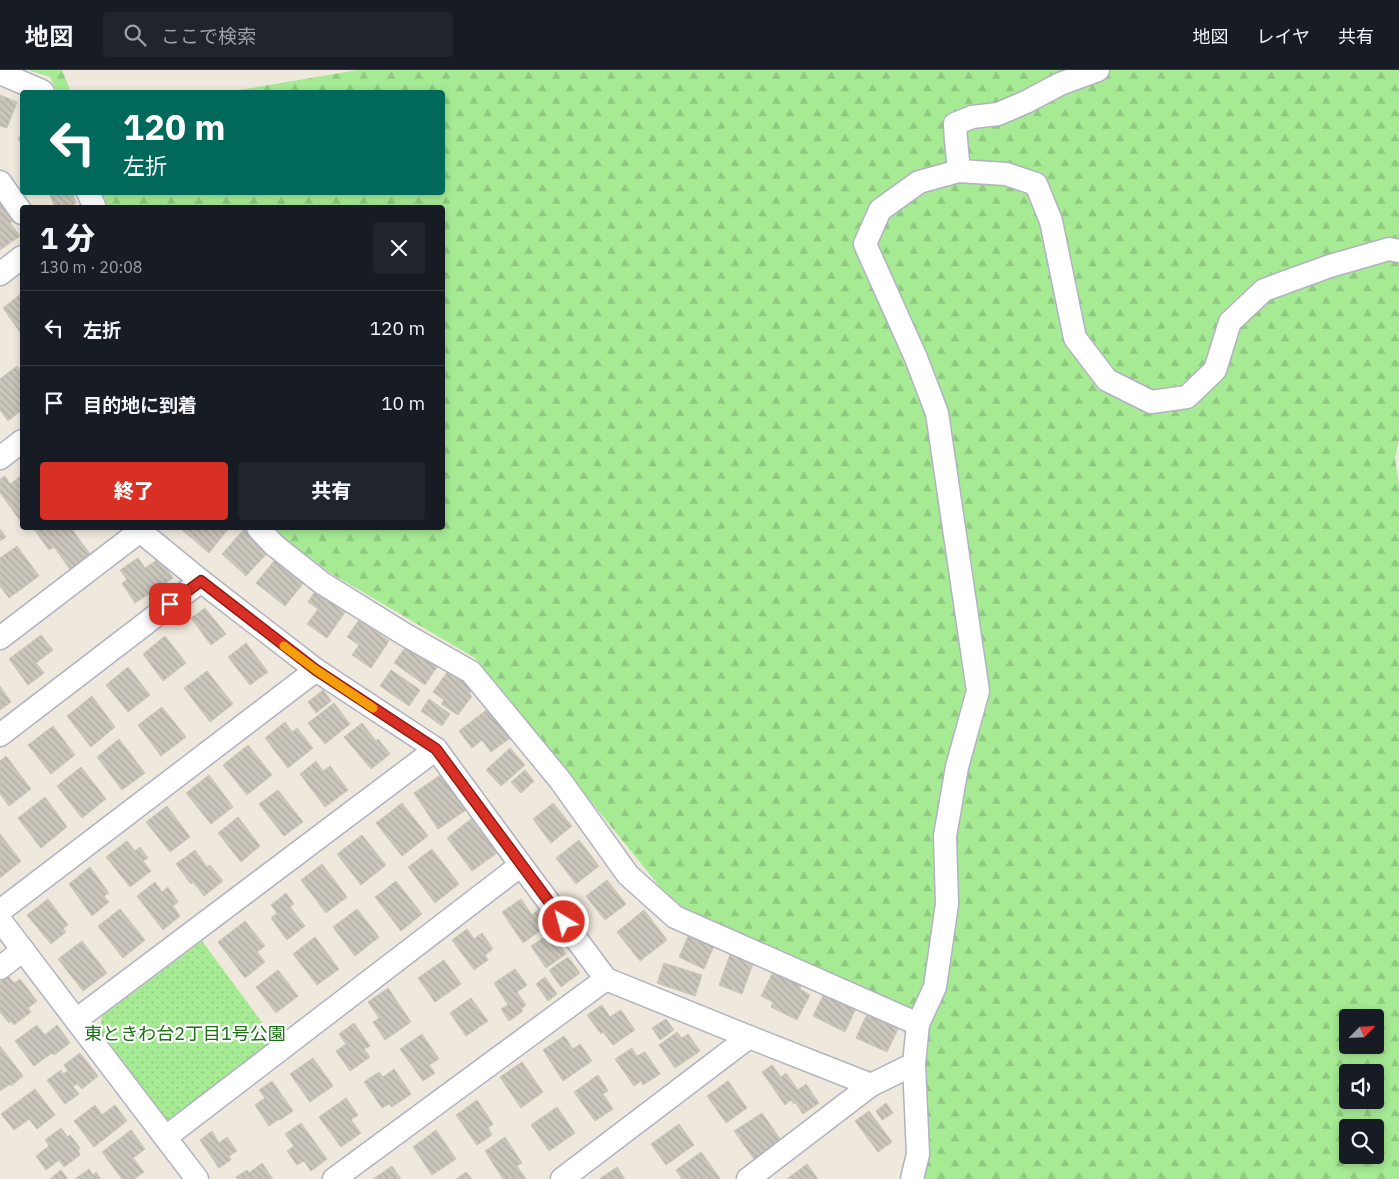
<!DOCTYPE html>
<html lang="ja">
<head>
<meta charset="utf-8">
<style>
	:root { --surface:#171b24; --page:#20242c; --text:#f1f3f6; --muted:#9ea1a6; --line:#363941; --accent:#d93025 }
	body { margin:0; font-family:"IBM Plex Sans","Noto Sans JP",sans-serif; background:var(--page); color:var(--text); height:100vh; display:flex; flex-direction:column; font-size:19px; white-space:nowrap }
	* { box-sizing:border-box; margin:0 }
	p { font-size:16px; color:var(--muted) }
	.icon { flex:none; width:28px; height:28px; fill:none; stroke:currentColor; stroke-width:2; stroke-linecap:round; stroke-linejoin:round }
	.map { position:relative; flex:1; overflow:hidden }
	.details { position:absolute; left:20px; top:135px; width:425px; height:325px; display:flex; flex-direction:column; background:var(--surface); border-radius:5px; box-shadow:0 2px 8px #0003 }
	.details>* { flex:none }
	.guide { position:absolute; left:20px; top:20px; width:425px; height:105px; border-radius:5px; box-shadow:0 2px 8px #0003; background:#00695c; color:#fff; overflow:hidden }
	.needle { width:32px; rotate:66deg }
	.tools { position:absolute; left:1339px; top:939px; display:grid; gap:10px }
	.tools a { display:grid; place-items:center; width:45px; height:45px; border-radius:5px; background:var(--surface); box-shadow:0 2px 8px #0003; font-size:25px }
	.pin { position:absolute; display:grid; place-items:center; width:42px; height:42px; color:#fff; margin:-21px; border-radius:10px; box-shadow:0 2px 8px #0006 }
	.me { position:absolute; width:55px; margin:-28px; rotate:323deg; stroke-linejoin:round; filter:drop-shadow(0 0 4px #0008) }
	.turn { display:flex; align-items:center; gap:18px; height:105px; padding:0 20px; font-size:22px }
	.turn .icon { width:65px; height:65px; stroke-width:2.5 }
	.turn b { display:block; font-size:35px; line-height:42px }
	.round { display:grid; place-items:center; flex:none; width:52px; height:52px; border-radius:5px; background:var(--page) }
	.overview { display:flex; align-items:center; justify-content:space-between; height:85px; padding:0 20px }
	h1 { font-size:30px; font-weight:800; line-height:38px }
	.cta { display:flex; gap:10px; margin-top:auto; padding:10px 20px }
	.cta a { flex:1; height:58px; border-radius:5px; background:var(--accent); color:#fff; font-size:20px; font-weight:800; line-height:58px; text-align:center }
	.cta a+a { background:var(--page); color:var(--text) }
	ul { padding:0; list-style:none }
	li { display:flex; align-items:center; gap:15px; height:75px; padding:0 20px; border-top:1px solid var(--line) }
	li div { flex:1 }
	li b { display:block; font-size:19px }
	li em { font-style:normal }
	header { display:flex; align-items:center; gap:30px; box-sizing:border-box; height:70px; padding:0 25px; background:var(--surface); border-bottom:1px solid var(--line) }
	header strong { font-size:24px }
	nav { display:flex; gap:28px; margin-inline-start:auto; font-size:18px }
	.search { width:350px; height:45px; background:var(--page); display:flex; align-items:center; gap:12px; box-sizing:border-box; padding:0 18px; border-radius:5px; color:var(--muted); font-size:19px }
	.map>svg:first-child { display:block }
	.forest { fill:url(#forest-firs); fill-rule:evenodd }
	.park { fill:url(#park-dots) }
	.building { fill:url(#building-back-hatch); stroke:#cac6b6 }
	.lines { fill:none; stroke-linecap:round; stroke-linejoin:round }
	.minor-casing { stroke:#b1b2c1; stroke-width:25 }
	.minor { stroke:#fff; stroke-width:22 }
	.route-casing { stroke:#8d1f18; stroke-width:12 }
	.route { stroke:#d93025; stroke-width:9 }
	.slow { stroke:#f59e0b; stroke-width:9 }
	.labels { text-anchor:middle; stroke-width:4.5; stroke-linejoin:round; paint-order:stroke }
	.park-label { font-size:18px; fill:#1b7014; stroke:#fff }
</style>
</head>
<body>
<header>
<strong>地図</strong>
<div class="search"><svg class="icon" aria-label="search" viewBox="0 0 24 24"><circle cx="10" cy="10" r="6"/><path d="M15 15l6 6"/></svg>ここで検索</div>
<nav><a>地図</a><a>レイヤ</a><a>共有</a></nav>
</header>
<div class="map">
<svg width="1399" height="1109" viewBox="0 0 1399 1109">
	<defs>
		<pattern id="forest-firs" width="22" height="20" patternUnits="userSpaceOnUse" patternTransform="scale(1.25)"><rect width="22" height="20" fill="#a6ea94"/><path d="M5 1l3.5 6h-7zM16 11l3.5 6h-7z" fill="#8fc980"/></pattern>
		<pattern id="park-dots" width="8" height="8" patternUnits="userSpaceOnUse" patternTransform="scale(1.25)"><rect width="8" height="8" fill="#a6ea94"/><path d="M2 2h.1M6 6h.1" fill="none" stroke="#8fc980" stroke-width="1.8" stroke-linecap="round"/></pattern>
		<pattern id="building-back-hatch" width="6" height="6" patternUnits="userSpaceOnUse" patternTransform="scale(1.25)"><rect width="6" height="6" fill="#cac6bc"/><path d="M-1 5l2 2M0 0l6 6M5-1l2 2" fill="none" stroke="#aeaaa2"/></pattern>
	</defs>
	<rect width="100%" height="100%" fill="#efe9dd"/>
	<g class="forest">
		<path d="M28 0H62L71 22H57L50 7Z"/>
		<path d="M358 0H1399V370L1395 388 1399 415V1109H922L925 949 681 843 475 588 332 504 270 458H442V138H109L102 123 442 122V22H228ZM1348 948H1375V975H1348ZM1348 1002H1375V1030H1348ZM1348 1058H1375V1085H1348Z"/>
	</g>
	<path class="park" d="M202 871 278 974 176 1052 159 1049 99 966 102 946Z"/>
	<g class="building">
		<path d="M0 25 17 32 7 58 0 56Z"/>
		<path d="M22 65V75L18 68Z"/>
		<path d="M49 122H72L76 133 66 138H55Z"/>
		<path d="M0 129 15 149 10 153 20 166 0 180Z"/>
		<path d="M22 223V265L3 238Z"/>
		<path d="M17 296 22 303V340L8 351 0 340V309Z"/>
		<path d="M22 405V453L0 423V409L5 406 10 414Z"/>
		<path d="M33 458H71L90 484 70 499 54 477 49 480Z"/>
		<path d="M181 458H229L209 483 181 459Z"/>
		<path d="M245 458 271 479 246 506 222 484Z"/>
		<path d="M0 459 6 467 0 471Z"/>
		<path d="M17 476 39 506 9 528 0 516V488Z"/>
		<path d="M278 486 307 509 285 536 256 513Z"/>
		<path d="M138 488 145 498 160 488 173 508 135 533 122 513 127 510 120 500Z"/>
		<path d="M318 517 348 538 327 568 307 554 318 539 308 532Z"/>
		<path d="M205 538 226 564 211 575 191 548Z"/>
		<path d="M359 550 389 571 371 598 352 585 359 575 347 567Z"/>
		<path d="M41 565 53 580 36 593 44 603 28 615 9 589Z"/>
		<path d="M165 566 186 593 163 611 143 584Z"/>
		<path d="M246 573 268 602 250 615 228 587Z"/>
		<path d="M407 575 437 597 425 615 394 593Z"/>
		<path d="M128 597 150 625 128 642 106 615Z"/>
		<path d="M450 598 475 616 469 624 472 626 458 645 441 634 444 630 433 622Z"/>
		<path d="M391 600 420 620 409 636 380 616Z"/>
		<path d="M207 601 233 634 210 652 184 618Z"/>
		<path d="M0 616 11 632 0 640Z"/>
		<path d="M323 620 331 631 316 643 308 632Z"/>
		<path d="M92 626 115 657 91 677 67 646Z"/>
		<path d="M429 629 450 644 442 656 421 641Z"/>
		<path d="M334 633 350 654 325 674 308 653Z"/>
		<path d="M494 634 516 664 491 682 482 670 472 678 459 661Z"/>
		<path d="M162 637 186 667 161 686 138 655Z"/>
		<path d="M285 652 292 662 297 658 313 678 288 698 265 668Z"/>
		<path d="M362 653 376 671 378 669 390 684 371 699 344 667Z"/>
		<path d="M53 656 75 685 51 704 28 675Z"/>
		<path d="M119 669 145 703 122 720 97 687Z"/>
		<path d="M248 675 272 705 247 725 223 695Z"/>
		<path d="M510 678 525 695 501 716 486 700Z"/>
		<path d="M6 686 31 719 9 736 0 724V691Z"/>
		<path d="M316 691 323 701 330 696 348 720 325 737 300 704Z"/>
		<path d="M81 697 106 729 82 748 57 716Z"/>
		<path d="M525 700 534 711 521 723 511 712Z"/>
		<path d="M442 704 466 740 438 759 414 723Z"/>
		<path d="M209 705 233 737 211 754 186 723Z"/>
		<path d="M278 720 303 752 284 766 259 734Z"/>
		<path d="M45 727 67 757 41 778 18 748Z"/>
		<path d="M402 733 428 766 402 786 376 753Z"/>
		<path d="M553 733 572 756 551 773 533 749Z"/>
		<path d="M167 736 190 767 170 782 146 752Z"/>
		<path d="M238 747 260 776 241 792 218 763Z"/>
		<path d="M471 749 497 783 472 801 447 768Z"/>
		<path d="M0 764 21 791 0 808Z"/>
		<path d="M362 765 386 795 361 815 337 784Z"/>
		<path d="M579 770 599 796 576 814 556 788Z"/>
		<path d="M127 771 135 781 140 777 148 788 143 791 151 801 130 817 106 787Z"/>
		<path d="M432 779 459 814 435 833 408 797Z"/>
		<path d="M195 780 207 797 210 795 223 811 204 826 193 812 191 814 176 794Z"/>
		<path d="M322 794 347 827 326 843 301 810Z"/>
		<path d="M90 797 109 823 104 826 109 832 92 846 69 814Z"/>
		<path d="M607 810 626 834 605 850 586 826Z"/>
		<path d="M396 811 422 844 401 861 375 827Z"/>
		<path d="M155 812 162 822 168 817 178 832 173 836 180 846 163 860 137 826Z"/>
		<path d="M286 823 294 834 290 837 305 856 287 870 271 848 277 843 271 835Z"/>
		<path d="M48 829 68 855 63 858 66 862 51 874 27 845Z"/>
		<path d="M521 829 532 845 538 840 548 855 523 873 502 842Z"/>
		<path d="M120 839 145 870 123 888 98 856Z"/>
		<path d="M357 839 379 867 355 886 333 857Z"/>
		<path d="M644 840 667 870 640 891 617 862Z"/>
		<path d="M245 851 265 876 257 882 265 892 245 908 218 872Z"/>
		<path d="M467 859 474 869 482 863 493 879 485 885 488 890 474 900 452 870Z"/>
		<path d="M551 863 566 884 546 898 531 876Z"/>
		<path d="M689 864 714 876 704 899 679 887Z"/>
		<path d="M315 867 339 899 317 915 293 884Z"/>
		<path d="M82 871 107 903 83 921 58 889Z"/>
		<path d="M731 882 754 891 742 924 719 915Z"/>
		<path d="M568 887 580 903 561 917 549 900Z"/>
		<path d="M444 890 461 914 435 932 418 908Z"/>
		<path d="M664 893 702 905 695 926 657 913Z"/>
		<path d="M515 899 527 915 517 922 526 935 521 939 523 941 509 951 501 939 508 935 494 913Z"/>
		<path d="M278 900 298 926 276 943 256 917Z"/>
		<path d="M774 900 802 913 800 919 810 925 797 950 771 937 773 932 761 926Z"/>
		<path d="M8 906 14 913 20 909 37 931 28 938 31 942 14 955 11 951 9 953 0 942V912Z"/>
		<path d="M545 907 557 924 548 931 536 914Z"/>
		<path d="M388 918 411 952 385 970 373 952 379 948 368 932Z"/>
		<path d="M825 922 856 938 845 962 813 946Z"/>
		<path d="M471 928 488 951 466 966 450 943Z"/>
		<path d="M602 935 610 947 621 940 635 960 613 975 603 962 601 964 587 945Z"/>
		<path d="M867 944 898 959 887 982 856 968Z"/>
		<path d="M666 949 674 960 660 970 652 958Z"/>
		<path d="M354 953 370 976 364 979 370 987 350 1001 336 981 346 974 339 964Z"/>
		<path d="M37 955 45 965 57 955 70 973 54 985 52 983 34 996 15 971Z"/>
		<path d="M677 962 682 968 688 964 700 981 675 998 659 975Z"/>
		<path d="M422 964 439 989 429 995 435 1003 423 1011 400 979Z"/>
		<path d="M564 966 573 979 580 974 592 991 563 1011 543 980Z"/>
		<path d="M0 976 23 1006 11 1016 10 1014 0 1021Z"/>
		<path d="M632 978 637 986 645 982 660 1004 643 1015 641 1011 634 1016 615 989Z"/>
		<path d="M80 983 98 1006 82 1019 77 1014 73 1017 79 1024 65 1034 47 1010 61 1000 63 1004 68 1001 64 995Z"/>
		<path d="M313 988 333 1016 310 1032 290 1004Z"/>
		<path d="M522 992 543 1022 521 1038 500 1007Z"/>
		<path d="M772 995 781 1007 786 1003 798 1020 806 1014 819 1033 803 1044 795 1032 794 1034 791 1030 785 1035 762 1002Z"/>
		<path d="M394 999 411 1024 392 1037 389 1034 382 1038 364 1012 379 1002 383 1007Z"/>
		<path d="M598 1005 608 1021 603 1024 613 1039 595 1051 574 1022Z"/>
		<path d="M272 1011 293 1041 280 1050 279 1049 269 1056 255 1035 265 1028 259 1020Z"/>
		<path d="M728 1011 747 1038 726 1053 707 1026Z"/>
		<path d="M35 1019 55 1045 37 1059 29 1049 14 1060 1 1044Z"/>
		<path d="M346 1028 358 1045 351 1050 361 1063 341 1077 319 1047Z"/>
		<path d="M477 1030 493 1054 488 1058 492 1065 477 1075 456 1045Z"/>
		<path d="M886 1033 893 1043 882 1050 876 1041Z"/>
		<path d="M95 1035 102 1045 115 1035 127 1051 94 1077 74 1051Z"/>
		<path d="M557 1037 575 1063 549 1081 531 1055Z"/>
		<path d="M869 1041 892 1072 878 1082 855 1051Z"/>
		<path d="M762 1043 781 1070 754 1089 734 1061Z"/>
		<path d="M301 1053 327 1089 311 1101 304 1091 297 1095 287 1081 294 1076 285 1064Z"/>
		<path d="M679 1054 694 1075 666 1095 651 1074Z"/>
		<path d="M61 1058 68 1067 70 1065 80 1078 78 1080 80 1085 64 1097 59 1090 46 1100 36 1086 49 1076 45 1070Z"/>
		<path d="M131 1060 145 1079 133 1088 144 1102 134 1109H122L102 1082Z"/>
		<path d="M436 1060 456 1089 432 1105 413 1077Z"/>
		<path d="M212 1061 219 1073 227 1067 237 1081 229 1086 231 1090 219 1098 200 1070Z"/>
		<path d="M505 1067 522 1093 517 1096 526 1109H503L485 1081Z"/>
		<path d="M701 1082 719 1107 720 1109H682L676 1100Z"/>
		<path d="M262 1093 273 1109H238L236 1107 247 1100 249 1103Z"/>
		<path d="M807 1094 818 1109H787Z"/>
		<path d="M392 1096 401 1109H373Z"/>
		<path d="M617 1097 625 1109H599Z"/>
		<path d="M89 1099 93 1105 96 1102 101 1109H75Z"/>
		<path d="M61 1100 67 1108 66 1109H50Z"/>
		<path d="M466 1102 472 1109H456Z"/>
	</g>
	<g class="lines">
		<defs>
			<g id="minor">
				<path d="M0 3 42 21 43 22"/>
				<path d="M959 101 956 70 955 54 972 47 998 44 1026 32 1060 14 1098 0"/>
				<path d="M0 112 22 143"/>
				<path d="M88 122 95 138"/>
				<path d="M0 204 22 187"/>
				<path d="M0 388 22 371"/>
				<path d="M139 458 140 461 201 511 316 600 436 679 521 795 606 909 749 967 871 1015"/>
				<path d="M258 458 274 475 322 513 404 564 471 602 560 710 628 805 675 847 918 954"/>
				<path d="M0 568 140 461"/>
				<path d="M0 665 201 511"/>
				<path d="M0 841 316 600"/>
				<path d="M0 850 197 1109"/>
				<path d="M0 898 23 880"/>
				<path d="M76 950 436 679"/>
				<path d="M166 1067 521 795"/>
				<path d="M334 1109 606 909"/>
				<path d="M562 1109 749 967"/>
				<path d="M748 1109 871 1015 914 994 918 954 935 917 947 834 945 766 957 697 978 621 937 343 916 288 865 174 880 140 919 112 959 101 1006 104 1036 114 1051 151 1075 268 1107 310 1151 332 1187 327 1215 300 1230 252 1264 220 1330 196 1389 179 1399 181"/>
				<path d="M912 1109 918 1084 914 994"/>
			</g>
		</defs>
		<use href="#minor" class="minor-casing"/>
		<use href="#minor" class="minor"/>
	</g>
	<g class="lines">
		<defs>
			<path id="route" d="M170 534 201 511 316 600 436 679 564 852"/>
		</defs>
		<use href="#route" class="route-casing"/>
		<use href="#route" class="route"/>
		<path class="slow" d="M284 576 316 600 373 638"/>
	</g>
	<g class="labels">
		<g class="park-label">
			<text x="185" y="970">東ときわ台2丁目1号公園</text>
		</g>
	</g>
</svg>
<div class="tools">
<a><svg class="needle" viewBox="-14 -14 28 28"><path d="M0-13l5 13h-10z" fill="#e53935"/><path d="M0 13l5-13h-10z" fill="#9ea1a6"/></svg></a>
<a><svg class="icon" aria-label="sound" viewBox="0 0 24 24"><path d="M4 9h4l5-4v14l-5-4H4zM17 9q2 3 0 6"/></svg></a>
<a><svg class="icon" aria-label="search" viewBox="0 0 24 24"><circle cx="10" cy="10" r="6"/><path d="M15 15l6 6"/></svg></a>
</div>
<div class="pin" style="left:170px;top:534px;background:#d93025"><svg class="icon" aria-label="arrive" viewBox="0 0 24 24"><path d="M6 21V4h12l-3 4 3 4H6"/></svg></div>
<svg class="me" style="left:564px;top:852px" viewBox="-20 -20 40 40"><circle r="17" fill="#d93025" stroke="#fff" stroke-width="3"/><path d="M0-11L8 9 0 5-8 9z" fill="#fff"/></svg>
<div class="guide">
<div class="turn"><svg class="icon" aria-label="left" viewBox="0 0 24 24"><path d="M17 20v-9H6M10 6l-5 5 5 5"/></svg><div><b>120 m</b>左折</div></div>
</div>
<section class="details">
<div class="overview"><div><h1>1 分</h1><p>130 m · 20:08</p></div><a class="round"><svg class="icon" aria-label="close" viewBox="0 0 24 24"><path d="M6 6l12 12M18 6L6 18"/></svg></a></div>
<ul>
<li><svg class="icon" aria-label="left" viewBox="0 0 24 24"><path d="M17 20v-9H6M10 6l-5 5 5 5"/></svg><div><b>左折</b></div><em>120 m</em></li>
<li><svg class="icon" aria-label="arrive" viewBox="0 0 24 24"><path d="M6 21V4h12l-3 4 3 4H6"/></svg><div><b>目的地に到着</b></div><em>10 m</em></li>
</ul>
<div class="cta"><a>終了</a><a>共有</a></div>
</section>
</div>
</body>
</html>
